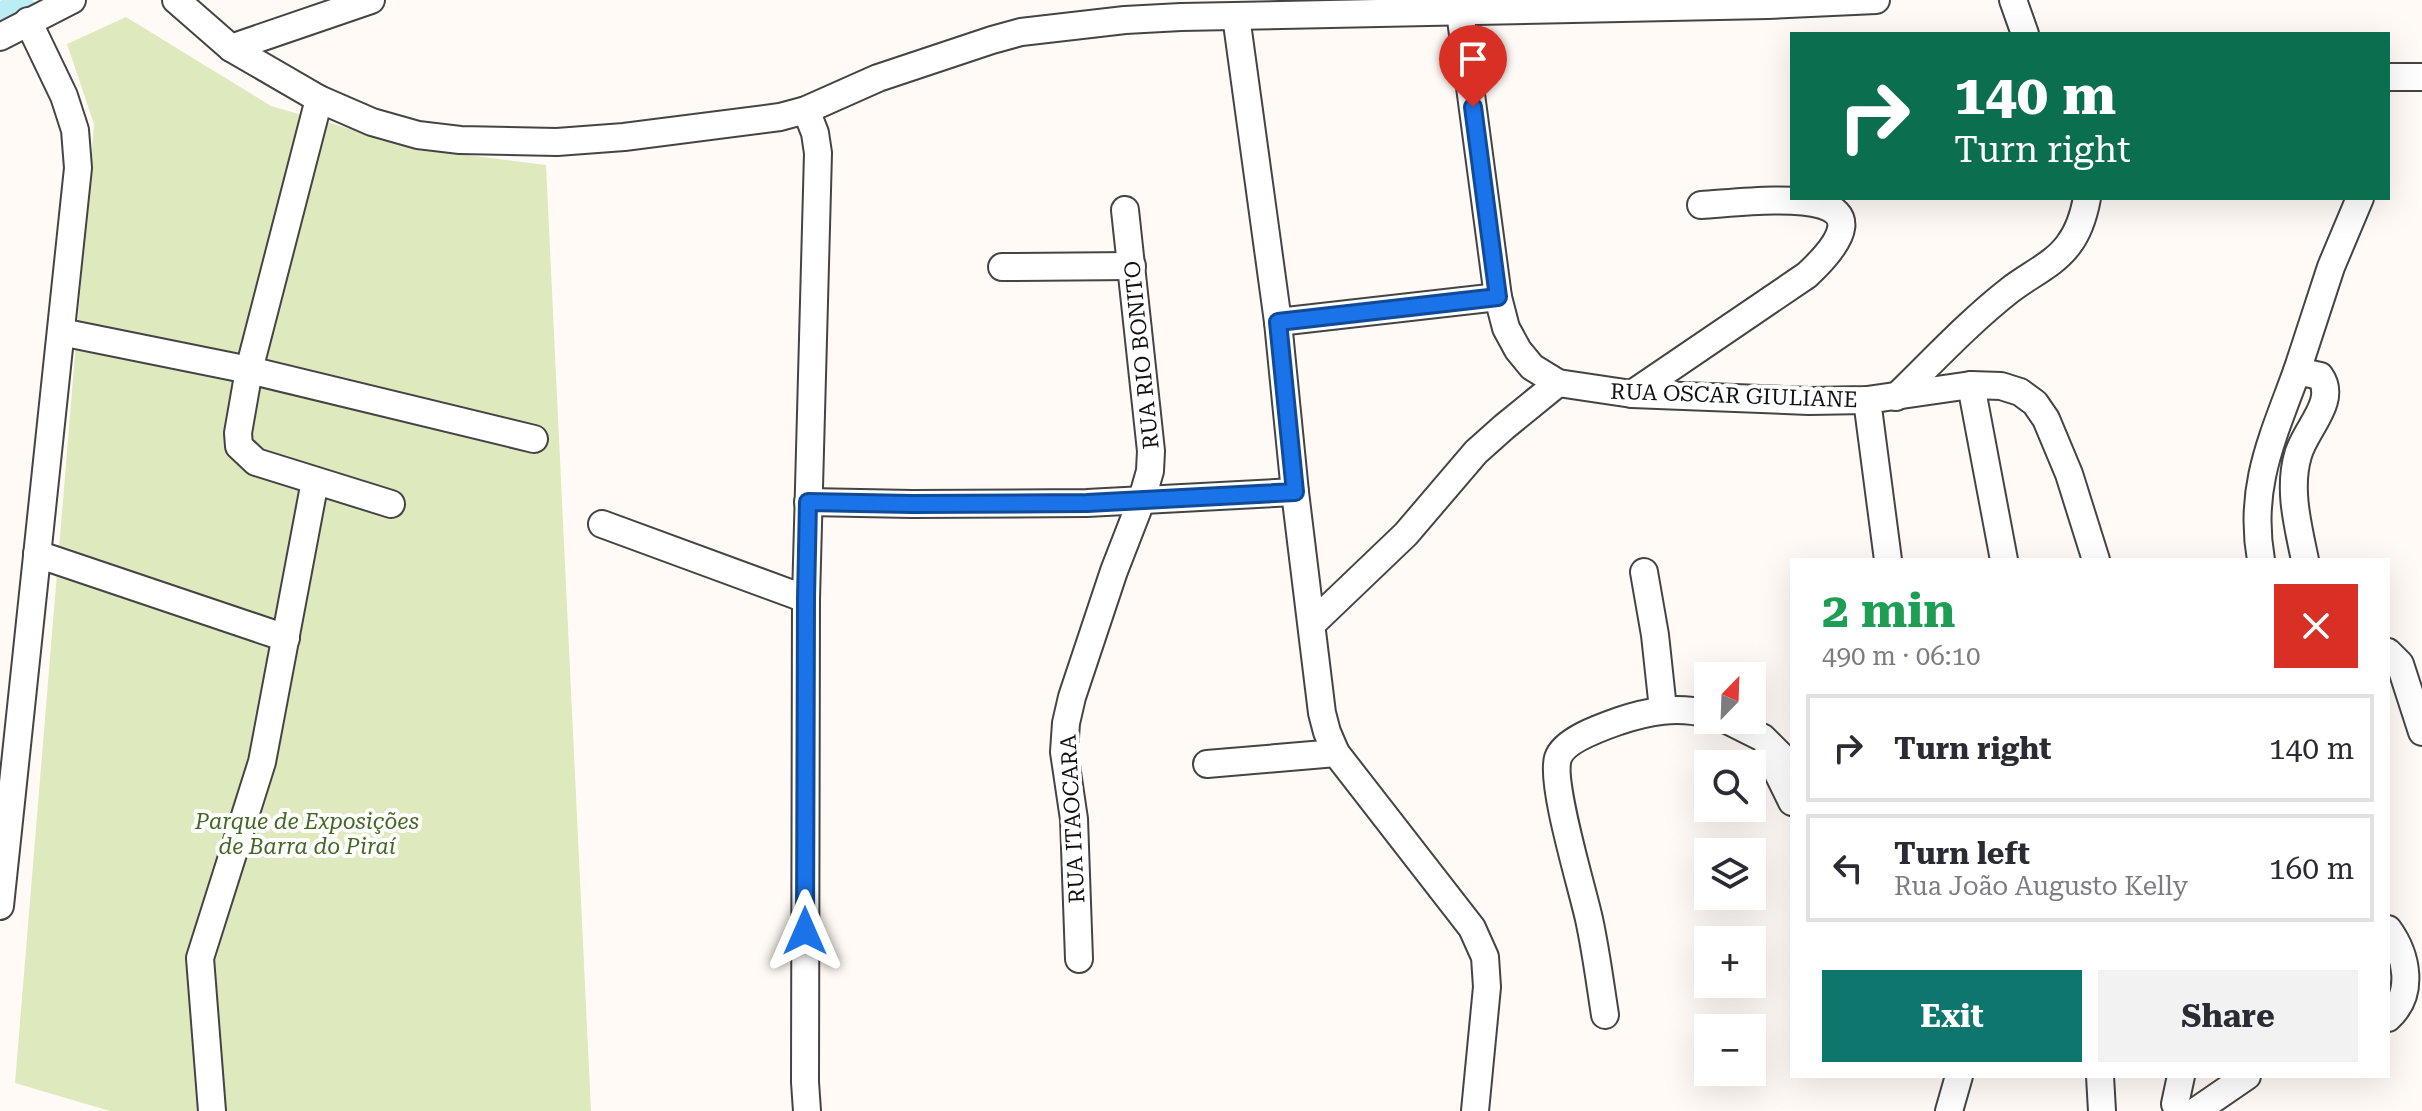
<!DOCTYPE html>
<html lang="en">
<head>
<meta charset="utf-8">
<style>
	:root { --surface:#fff; --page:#f2f2f3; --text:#2b2b33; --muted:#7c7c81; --line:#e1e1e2; --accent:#0f766e }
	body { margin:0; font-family:"Roboto Serif",serif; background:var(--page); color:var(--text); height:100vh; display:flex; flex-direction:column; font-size:30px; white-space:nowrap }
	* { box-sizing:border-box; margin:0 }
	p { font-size:26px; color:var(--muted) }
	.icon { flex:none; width:44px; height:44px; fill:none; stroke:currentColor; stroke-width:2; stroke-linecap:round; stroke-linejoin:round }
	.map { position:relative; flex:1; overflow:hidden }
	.details { position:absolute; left:1790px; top:558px; width:600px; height:520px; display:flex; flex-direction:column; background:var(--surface); border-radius:0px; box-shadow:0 8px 32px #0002 }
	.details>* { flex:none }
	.banner { position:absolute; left:1790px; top:32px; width:600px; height:168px; border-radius:0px; box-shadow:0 8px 32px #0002; background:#0b6e4f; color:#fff; overflow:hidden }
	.needle { width:52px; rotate:23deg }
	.controls { position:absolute; left:1694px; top:662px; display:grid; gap:16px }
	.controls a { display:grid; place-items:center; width:72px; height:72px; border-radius:0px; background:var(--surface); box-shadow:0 8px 32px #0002; font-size:40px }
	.pin { position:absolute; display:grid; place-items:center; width:68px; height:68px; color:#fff; margin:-82px -34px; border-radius:50% 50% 50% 0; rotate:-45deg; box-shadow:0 0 8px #0007 }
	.pin .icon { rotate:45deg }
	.me { position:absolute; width:88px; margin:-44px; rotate:0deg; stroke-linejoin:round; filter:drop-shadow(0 0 6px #0008) }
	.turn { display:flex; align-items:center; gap:28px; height:168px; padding:0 32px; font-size:36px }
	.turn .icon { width:104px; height:104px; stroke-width:2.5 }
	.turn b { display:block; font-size:56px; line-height:68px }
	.round { display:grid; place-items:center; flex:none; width:84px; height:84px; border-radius:0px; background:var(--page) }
	.head { display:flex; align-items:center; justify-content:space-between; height:136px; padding:0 32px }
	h1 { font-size:48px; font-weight:700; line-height:60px; color:#1e9e55 }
	.button { display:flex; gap:16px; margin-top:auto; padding:16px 32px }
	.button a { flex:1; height:92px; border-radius:0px; background:var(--accent); color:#fff; font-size:32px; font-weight:700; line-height:92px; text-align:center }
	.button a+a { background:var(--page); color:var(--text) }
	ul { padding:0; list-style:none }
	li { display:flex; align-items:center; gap:24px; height:108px; margin:0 16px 12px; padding:0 16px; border:4px solid var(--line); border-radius:0px }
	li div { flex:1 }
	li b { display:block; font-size:30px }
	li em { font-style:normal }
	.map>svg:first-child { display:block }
	.green { fill:#dfe9be }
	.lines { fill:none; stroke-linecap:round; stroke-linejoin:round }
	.river { stroke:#bbedf4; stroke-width:36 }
	.minor-casing { stroke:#444; stroke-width:30 }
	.minor { stroke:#fff; stroke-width:26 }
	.route-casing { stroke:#114b97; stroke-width:20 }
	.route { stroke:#1a73e8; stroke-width:14 }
	.labels { text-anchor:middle; stroke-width:8; stroke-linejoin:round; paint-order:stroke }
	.street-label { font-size:22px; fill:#111; stroke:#fff }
	.park-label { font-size:22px; font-style:italic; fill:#426722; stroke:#fff }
</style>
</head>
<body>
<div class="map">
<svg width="2422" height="1111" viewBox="0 0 2422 1111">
	<rect width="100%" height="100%" fill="#fffaf5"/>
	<path class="green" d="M126 17 271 106 420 149 546 165 591 1111H110L15 1083 94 124 67 44Z"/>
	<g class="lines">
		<path class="river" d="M0 21 19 12"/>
		<defs>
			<g id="minor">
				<path d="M176 0 231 48 319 99 372 122 418 135 460 140 557 142 624 137 780 117 806 110 878 78 992 40 1021 32 1125 20 1181 17 1768 5 1876 0"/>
				<path d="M2013 0 2025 34"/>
				<path d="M1460 12 1498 297 1506 328 1518 350 1532 367 1558 383 1632 394 1809 401 1867 400 1971 385 2001 386 2020 392 2035 403 2046 419 2069 474 2096 560"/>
				<path d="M1236 16 1278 322 1295 492 1322 713 1327 732 1336 753 1472 928 1485 957 1487 987 1475 1111"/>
				<path d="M0 37 72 0"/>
				<path d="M231 48 371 0"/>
				<path d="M2388 77H2422"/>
				<path d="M319 99 249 370 238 433 239 446 256 462 391 504"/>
				<path d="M806 110 815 133 818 153 806 599 805 1082 807 1111"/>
				<path d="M1002 267 1132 266"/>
				<path d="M1278 322 1498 297"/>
				<path d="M61 332 249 370 534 439"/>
				<path d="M2297 371 2331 267 2360 198"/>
				<path d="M1971 385 2004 560"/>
				<path d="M1632 394 1807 275C1910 179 1754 202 1701 205"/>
				<path d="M1896 397C1933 361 1969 322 2010 290 2029 275 2055 264 2069 244 2079 231 2084 214 2087 198"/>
				<path d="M1867 400 1888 560"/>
				<path d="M808 502 912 504 1087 503 1295 492"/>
				<path d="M602 524 806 599"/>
				<path d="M37 554 286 638"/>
				<path d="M2261 560C2248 487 2273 437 2297 371L2320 376C2338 401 2305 429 2298 455 2288 489 2298 526 2305 560"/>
				<path d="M1644 572 1655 635 1663 709"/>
				<path d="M1313 623 1406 534 1476 452 1504 427 1558 383"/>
				<path d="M2388 652 2400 664 2422 732"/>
				<path d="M1727 720 1763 738 1792 767"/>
				<path d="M1768 753 1792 802"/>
				<path d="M1207 764 1336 753"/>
				<path d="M0 906 78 168 75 130 64 96 28 21"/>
				<path d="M2388 929C2407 955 2415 994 2388 1018"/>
				<path d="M1079 959 1074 819 1064 752 1066 723 1072 697 1114 571 1142 499 1150 471 1151 451 1125 210"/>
				<path d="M1605 1015C1600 983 1596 951 1589 919 1582 887 1550 783 1558 758 1564 740 1602 727 1619 721 1649 711 1677 706 1708 714"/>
				<path d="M2100 1076 2102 1111"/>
				<path d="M212 1111 200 958 262 762 315 481"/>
				<path d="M1949 1111 1959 1076"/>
				<path d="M2178 1111 2175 1104 2181 1076"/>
				<path d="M2196 1111 2247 1076"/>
			</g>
		</defs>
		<use href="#minor" class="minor-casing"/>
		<use href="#minor" class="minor"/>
	</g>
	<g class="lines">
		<defs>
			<path id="route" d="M805 931 806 599 808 502 912 504 1087 503 1295 492 1278 322 1498 297 1473 107"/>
		</defs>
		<use href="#route" class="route-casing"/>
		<use href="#route" class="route"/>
	</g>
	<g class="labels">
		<g class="street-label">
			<text transform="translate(1141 355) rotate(-96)" y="8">RUA RIO BONITO</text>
			<text transform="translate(1734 395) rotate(2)" y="8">RUA OSCAR GIULIANE</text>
			<text transform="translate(1072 819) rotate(-93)" y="8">RUA ITAOCARA</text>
		</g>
		<g class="park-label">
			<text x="307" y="829">Parque de Exposições<tspan x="307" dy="25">de Barra do Piraí</tspan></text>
		</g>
	</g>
</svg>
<div class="controls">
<a><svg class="needle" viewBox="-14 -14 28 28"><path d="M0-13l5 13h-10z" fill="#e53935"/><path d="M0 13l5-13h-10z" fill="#7c7c81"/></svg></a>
<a><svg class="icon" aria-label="search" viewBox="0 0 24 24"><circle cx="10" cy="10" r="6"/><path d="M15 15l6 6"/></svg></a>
<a><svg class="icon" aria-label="layers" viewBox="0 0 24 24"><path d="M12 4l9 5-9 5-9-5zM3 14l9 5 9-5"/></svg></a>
<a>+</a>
<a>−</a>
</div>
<div class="pin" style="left:1473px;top:107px;background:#d93025"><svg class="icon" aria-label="arrive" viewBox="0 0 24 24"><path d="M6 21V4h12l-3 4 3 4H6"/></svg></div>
<svg class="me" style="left:805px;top:931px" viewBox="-20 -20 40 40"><path d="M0-17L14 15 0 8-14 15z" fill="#1a73e8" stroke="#fff" stroke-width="4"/></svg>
<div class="banner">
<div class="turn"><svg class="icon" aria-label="right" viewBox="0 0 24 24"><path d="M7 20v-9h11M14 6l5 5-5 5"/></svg><div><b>140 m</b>Turn right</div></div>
</div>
<section class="details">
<div class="head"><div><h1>2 min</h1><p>490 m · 06:10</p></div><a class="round" style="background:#d93025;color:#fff"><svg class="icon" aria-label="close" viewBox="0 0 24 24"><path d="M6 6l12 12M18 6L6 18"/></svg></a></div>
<ul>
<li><svg class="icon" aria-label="right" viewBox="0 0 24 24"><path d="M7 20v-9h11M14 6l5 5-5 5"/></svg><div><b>Turn right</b></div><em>140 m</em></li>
<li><svg class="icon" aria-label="left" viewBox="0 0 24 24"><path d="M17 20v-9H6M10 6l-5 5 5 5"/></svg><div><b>Turn left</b><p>Rua João Augusto Kelly</p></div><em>160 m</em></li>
</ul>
<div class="button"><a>Exit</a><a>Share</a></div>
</section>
</div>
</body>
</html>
